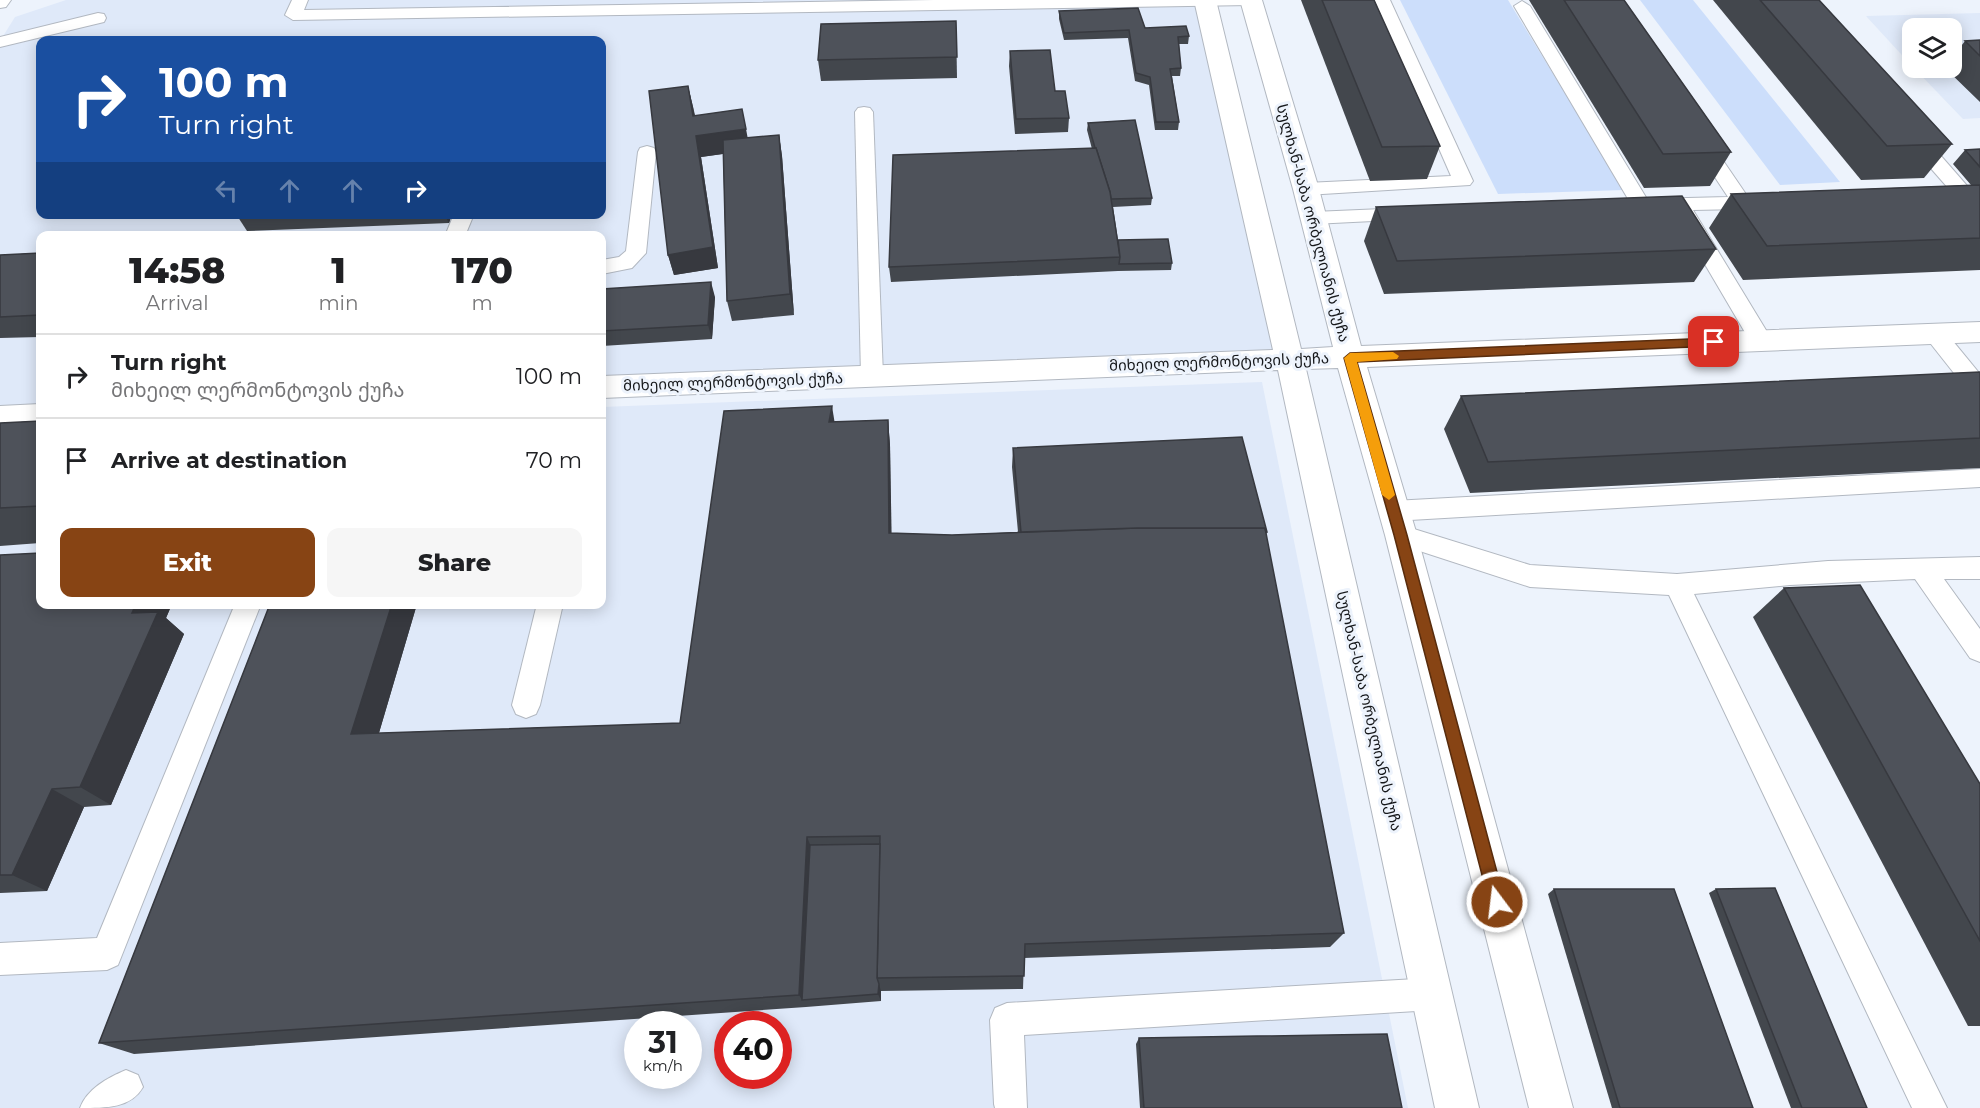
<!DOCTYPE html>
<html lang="en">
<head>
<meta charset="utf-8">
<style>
	:root { --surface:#fff; --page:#f6f6f6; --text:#202124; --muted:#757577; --line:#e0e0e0; --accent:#874414 }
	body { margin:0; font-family:Montserrat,"Noto Sans Georgian",sans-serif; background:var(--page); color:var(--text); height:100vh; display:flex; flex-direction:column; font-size:22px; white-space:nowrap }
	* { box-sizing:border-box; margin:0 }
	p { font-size:20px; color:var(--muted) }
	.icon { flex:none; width:33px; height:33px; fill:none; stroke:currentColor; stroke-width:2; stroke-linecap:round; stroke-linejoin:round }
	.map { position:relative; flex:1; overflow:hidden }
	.sheet { position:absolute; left:36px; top:231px; width:570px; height:378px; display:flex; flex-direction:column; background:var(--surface); border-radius:12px; box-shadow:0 3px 15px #0003 }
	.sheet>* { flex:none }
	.banner { position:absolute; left:36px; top:36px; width:570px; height:183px; border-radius:12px; box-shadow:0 3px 15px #0003; background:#1a4fa0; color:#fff; overflow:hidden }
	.tools { position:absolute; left:1902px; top:18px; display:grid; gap:12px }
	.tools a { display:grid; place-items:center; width:60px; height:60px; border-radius:12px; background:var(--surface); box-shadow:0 3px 15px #0003; font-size:30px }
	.speed { position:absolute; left:624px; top:1011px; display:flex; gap:12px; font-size:30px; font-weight:700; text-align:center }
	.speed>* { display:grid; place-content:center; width:78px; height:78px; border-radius:50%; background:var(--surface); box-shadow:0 3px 15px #0003; line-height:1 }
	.speed small { font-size:15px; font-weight:400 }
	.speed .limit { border:9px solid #d22; background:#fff; color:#111 }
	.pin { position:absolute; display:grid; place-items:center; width:51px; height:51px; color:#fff; margin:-26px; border-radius:12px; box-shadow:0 3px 9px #0006 }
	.me { position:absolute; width:66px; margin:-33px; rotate:345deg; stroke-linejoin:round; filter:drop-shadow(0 0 4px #0008) }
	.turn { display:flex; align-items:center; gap:21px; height:126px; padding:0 24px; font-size:27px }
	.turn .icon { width:78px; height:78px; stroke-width:2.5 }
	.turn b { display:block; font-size:42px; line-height:51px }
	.lanes { display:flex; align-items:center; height:57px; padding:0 24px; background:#0003; justify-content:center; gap:30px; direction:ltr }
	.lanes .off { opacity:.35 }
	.eta { display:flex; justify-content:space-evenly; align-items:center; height:102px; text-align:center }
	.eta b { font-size:36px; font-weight:800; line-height:42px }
	.action { display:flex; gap:12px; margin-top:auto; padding:12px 24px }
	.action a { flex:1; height:69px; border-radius:12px; background:var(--accent); color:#fff; font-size:24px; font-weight:800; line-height:69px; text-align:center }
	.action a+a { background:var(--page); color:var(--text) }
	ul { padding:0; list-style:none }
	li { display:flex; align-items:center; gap:18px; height:84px; padding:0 24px; border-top:2px solid var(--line) }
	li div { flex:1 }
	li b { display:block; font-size:22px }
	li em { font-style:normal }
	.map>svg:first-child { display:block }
	.built { fill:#dfe9f9; fill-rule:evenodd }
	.green { fill:#ccdefb }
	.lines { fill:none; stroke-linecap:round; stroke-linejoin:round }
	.lane-casing { stroke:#b2b8c1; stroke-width:2 }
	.secondary-casing { stroke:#b2b8c1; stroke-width:2 }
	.lane { fill:#fff; fill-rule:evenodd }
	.secondary { fill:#fff; fill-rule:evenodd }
	.wall { fill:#43474d }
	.shaded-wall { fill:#37393f }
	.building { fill:#4e525a; stroke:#37393f; stroke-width:1.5 }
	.route { fill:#874414; stroke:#582c0d; stroke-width:1.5 }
	.slow { fill:#f59e0b }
	.labels { text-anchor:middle; stroke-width:6; stroke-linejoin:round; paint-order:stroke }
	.street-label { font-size:15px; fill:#16181b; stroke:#edf3fc }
</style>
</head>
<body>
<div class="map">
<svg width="1980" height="1108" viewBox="0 0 1980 1108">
	<rect width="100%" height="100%" fill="#edf3fc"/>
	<g class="built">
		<path d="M66 0H1196L1278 351 602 385V236H40V407L0 408V41L15 17ZM40 40H602V214H40Z"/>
		<path d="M1980 13V118L1963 119 1914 68H1952V28H1912V66L1866 16Z"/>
		<path d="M1262 382 1408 1108H0V430L40 429V604H602V407ZM638 1024H688V1076H638ZM728 1024H778V1076H728Z"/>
	</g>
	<g class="green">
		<path d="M1400 0H1508L1624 190 1498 194Z"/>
		<path d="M1640 0H1693L1840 182 1780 185Z"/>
	</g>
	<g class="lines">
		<defs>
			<g id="lane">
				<path d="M0 0H11L6 7 0 8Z"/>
				<path d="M292 0H308L304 10 934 0H1259L1251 5 293 20 285 15Z"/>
				<path d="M1374 0H1390L1473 181 1470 185 1306 195 1299 193 1296 189 1299 185 1306 183 1451 176Z"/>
				<path d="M1522 1 1530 6 1647 199 1728 197 1691 141 1693 137H1707L1752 203 1749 207 1742 209 1693 210 1772 340 1769 346 1761 348 1753 346 1673 210 1634 209 1514 6Z"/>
				<path d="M98 13 104 14 106 18 104 22 0 47V37Z"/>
				<path d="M864 107 870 108 873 112 883 376 880 382 872 384 864 382 861 376 855 112 858 108Z"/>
				<path d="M1914 131 1921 133 1976 196 1979 200 1976 204 1969 206 1962 204 1907 141 1905 137 1907 133Z"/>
				<path d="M647 146 654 148 656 152 646 253 632 268 602 274V260L619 257 626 251 638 152 640 148Z"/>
				<path d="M1406 208 1413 209 1416 214 1413 219 1313 224 1306 223 1303 218 1306 213 1313 212Z"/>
				<path d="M454 214H474L465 236H445Z"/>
				<path d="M1935 326 1943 329 1980 374V398L1972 396 1927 339 1924 334 1927 329Z"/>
				<path d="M1980 469V487L1393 521 1384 518 1381 511 1384 504 1393 501Z"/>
				<path d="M1401 525 1530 565 1677 574 1828 561 1980 557V579H1944L1980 629V662L1970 658 1915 579 1790 585 1694 594 1947 1108H1912L1669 595 1530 587 1392 542 1388 535 1392 528Z"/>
				<path d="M235 604H261L118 965 107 970 0 975V943L97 938Z"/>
				<path d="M537 604H563L540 705 536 714 526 718 516 714 512 705Z"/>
				<path d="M1433 978 1445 982 1449 994 1445 1006 1433 1010 1024 1035 1027 1108H995L994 1104 990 1020 995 1008 1007 1003Z"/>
				<path d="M126 1070 138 1075 143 1087C131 1108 107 1108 80 1108 87 1089 107 1078 126 1070Z"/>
			</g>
			<g id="secondary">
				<path d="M1194 0H1216L1301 349 1333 347 1293 189 1240 0H1262L1319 189 1361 346 1980 322V342L1367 367 1417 535 1573 1108H1529L1385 535 1338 368 1306 369 1479 1108H1435L1278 370 602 398V376L1273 350Z"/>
				<path d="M40 404V426L0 428V406Z"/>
			</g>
		</defs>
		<use href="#lane" class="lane-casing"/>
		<use href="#secondary" class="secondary-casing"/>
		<use href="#lane" class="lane"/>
		<use href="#secondary" class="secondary"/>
	</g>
	<g class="wall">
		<path d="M1301 0H1374L1440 146 1427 179 1370 181Z"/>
		<path d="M1529 0H1624L1731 152 1710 186 1644 188Z"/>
		<path d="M1713 0H1819L1952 144 1924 178 1861 180Z"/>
		<path d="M1059 11 1189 36 1188 44H1179L1181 68 1180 76H1172L1179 122 1178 130H1155L1149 85 1135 81 1128 38 1064 40 1059 19Z"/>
		<path d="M956 21 957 78 821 81 818 60Z"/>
		<path d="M1980 40V102L1945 68H1952V58L1965 41Z"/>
		<path d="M1010 51 1055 91 1069 118 1068 132 1015 134 1009 66Z"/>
		<path d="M688 86 695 115 748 138 779 135 782 156 794 315 732 321 727 301 723 154 701 157 718 268 674 275 668 255Z"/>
		<path d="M1088 123 1152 198 1151 205 1113 207 1118 240 1172 263 1171 270 1118 271 891 282 889 267 1092 149 1087 130Z"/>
		<path d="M1980 149V270L1743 280 1709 228 1731 194 1971 185 1953 164 1965 150Z"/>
		<path d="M1376 207 1716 249 1694 282 1384 294 1364 241Z"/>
		<path d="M236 214H452L449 223 247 231Z"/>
		<path d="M40 253V337L0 338V255Z"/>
		<path d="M602 289 715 297 712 339 602 346Z"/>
		<path d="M1980 372V468L1470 493 1444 429 1461 396Z"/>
		<path d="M888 420 890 445 891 533 952 535 1018 532 1012 467 1013 448 1267 532 1266 535 1344 933 1330 947 1024 958 1023 989 881 991V1001L806 1007 134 1054 99 1043 270 604H417L379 733 680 723 835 422Z"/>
		<path d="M40 421V543L0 546V423Z"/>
		<path d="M0 555 40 604H172L166 618 184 634 111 805 84 807 47 891 0 893Z"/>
		<path d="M1784 588 1980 784V1026H1968L1753 617Z"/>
		<path d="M1554 889 1753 1108H1612L1548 894Z"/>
		<path d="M1716 889 1867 1108H1791L1709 893Z"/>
		<path d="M1139 1038 1402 1108H1140L1136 1044Z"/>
	</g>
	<g class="shaded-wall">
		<path d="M688 86 693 107 698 136 746 129 750 150 701 157 718 268 674 275 668 255 693 116Z"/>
		<path d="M779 135 782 156 794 315 790 294Z"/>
		<path d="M444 214H452L449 223Z"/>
		<path d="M711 282 715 297 712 339 708 325Z"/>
		<path d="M832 406 836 431 829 422Z"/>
		<path d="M888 420 890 445 892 556 889 533Z"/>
		<path d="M136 604H172L166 618 184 634 111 805 80 787 132 613Z"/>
		<path d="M392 604H417L373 753 351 734Z"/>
		<path d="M52 789 84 807 47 891 12 875Z"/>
		<path d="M807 837 814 854 802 1000 799 995Z"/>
		<path d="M879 984 881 991V1001L878 994Z"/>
	</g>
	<g class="building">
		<path d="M1322 0H1374L1440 146 1382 147Z"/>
		<path d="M1564 0H1624L1731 152 1663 154Z"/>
		<path d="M1760 0H1819L1952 144 1887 146Z"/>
		<path d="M1138 8 1145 28 1186 26 1189 36 1178 37 1181 68 1170 69 1179 122H1156L1150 77 1136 73 1129 30 1064 33 1059 11Z"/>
		<path d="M956 21 957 57 818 60 821 24Z"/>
		<path d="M1980 40V56L1965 41Z"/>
		<path d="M1050 50 1055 91H1065L1069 118 1016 119 1010 51Z"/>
		<path d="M688 86 693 116 742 109 746 129 696 136 713 247 668 255 649 91Z"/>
		<path d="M1135 120 1152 198 1111 199 1110 192 1096 148H1095L1088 123Z"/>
		<path d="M779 135 790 294 727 301 723 140Z"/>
		<path d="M1096 148 1110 192 1120 257 889 267 893 155Z"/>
		<path d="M1980 149V167L1965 150Z"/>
		<path d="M1980 185V238L1767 246 1731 194Z"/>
		<path d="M1682 196 1716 249 1397 261 1376 207Z"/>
		<path d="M1168 239 1172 263 1119 264 1120 257 1118 240Z"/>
		<path d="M40 253V315L0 317V255Z"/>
		<path d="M711 282 708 325 602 331V289Z"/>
		<path d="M1980 372V438L1488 462 1461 396Z"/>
		<path d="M832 406 829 422 888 420 889 533 952 535 1137 528H1265L1344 933 1025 944 1024 976 877 978 880 836 807 837 799 995 99 1043 270 604H392L351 734 680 723 724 411Z"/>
		<path d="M40 421V506L0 508V423Z"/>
		<path d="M1242 437 1267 532H1266L1265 528H1137L1021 532 1013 448Z"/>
		<path d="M40 553V604H136L132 613 158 612 80 787 52 789 12 875H0V555Z"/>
		<path d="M1860 585 1980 784V941L1784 588Z"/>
		<path d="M880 844 877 978 879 984 878 994 802 1000 810 845Z"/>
		<path d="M1775 888 1867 1108H1802L1716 889Z"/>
		<path d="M1554 889H1674L1753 1108H1620Z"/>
		<path d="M1387 1034 1402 1108H1144L1139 1038Z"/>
	</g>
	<path class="route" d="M1714 338 1720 342 1714 346 1357 362 1407 535 1505 902 1503 907 1497 910 1491 907 1489 902 1394 535 1344 358 1350 353Z"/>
	<path class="slow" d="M1393 352 1399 356 1397 359 1357 362 1395 495 1389 500 1382 495 1344 358 1350 353Z"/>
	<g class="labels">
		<g class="street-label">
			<text transform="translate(1313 223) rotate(75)" y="5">სულხან-საბა ორბელიანის ქუჩა</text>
			<text transform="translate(1219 362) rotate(-2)" y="5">მიხეილ ლერმონტოვის ქუჩა</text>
			<text transform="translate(733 382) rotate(-2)" y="5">მიხეილ ლერმონტოვის ქუჩა</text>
			<text transform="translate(1369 711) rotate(77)" y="5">სულხან-საბა ორბელიანის ქუჩა</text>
		</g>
	</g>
</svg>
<div class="tools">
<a><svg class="icon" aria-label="layers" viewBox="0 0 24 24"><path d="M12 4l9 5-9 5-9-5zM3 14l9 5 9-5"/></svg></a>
</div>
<div class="speed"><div>31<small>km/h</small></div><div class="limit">40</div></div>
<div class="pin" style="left:1714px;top:342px;background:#d93025"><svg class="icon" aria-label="arrive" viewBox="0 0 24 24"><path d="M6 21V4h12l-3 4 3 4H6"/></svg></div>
<svg class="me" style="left:1497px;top:902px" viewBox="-20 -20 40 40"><circle r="17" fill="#874414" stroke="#fff" stroke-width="3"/><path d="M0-11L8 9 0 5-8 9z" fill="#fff"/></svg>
<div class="banner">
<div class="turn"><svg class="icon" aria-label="right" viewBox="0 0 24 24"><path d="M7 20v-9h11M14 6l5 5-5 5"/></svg><div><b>100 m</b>Turn right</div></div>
<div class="lanes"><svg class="icon off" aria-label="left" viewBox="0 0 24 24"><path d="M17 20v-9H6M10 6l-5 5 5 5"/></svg><svg class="icon off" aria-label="ahead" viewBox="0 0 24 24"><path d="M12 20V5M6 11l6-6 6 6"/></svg><svg class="icon off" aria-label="ahead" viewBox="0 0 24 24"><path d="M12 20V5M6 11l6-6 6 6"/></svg><svg class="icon" aria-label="right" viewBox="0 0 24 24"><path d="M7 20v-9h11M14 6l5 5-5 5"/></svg></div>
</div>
<section class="sheet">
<div class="eta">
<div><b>14:58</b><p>Arrival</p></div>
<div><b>1</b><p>min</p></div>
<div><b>170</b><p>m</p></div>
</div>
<ul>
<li><svg class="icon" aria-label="right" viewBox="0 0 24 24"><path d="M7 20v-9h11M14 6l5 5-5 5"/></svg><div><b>Turn right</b><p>მიხეილ ლერმონტოვის ქუჩა</p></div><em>100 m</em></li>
<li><svg class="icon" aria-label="arrive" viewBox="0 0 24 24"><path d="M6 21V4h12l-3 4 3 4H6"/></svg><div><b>Arrive at destination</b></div><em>70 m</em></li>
</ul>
<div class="action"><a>Exit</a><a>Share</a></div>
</section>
</div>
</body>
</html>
